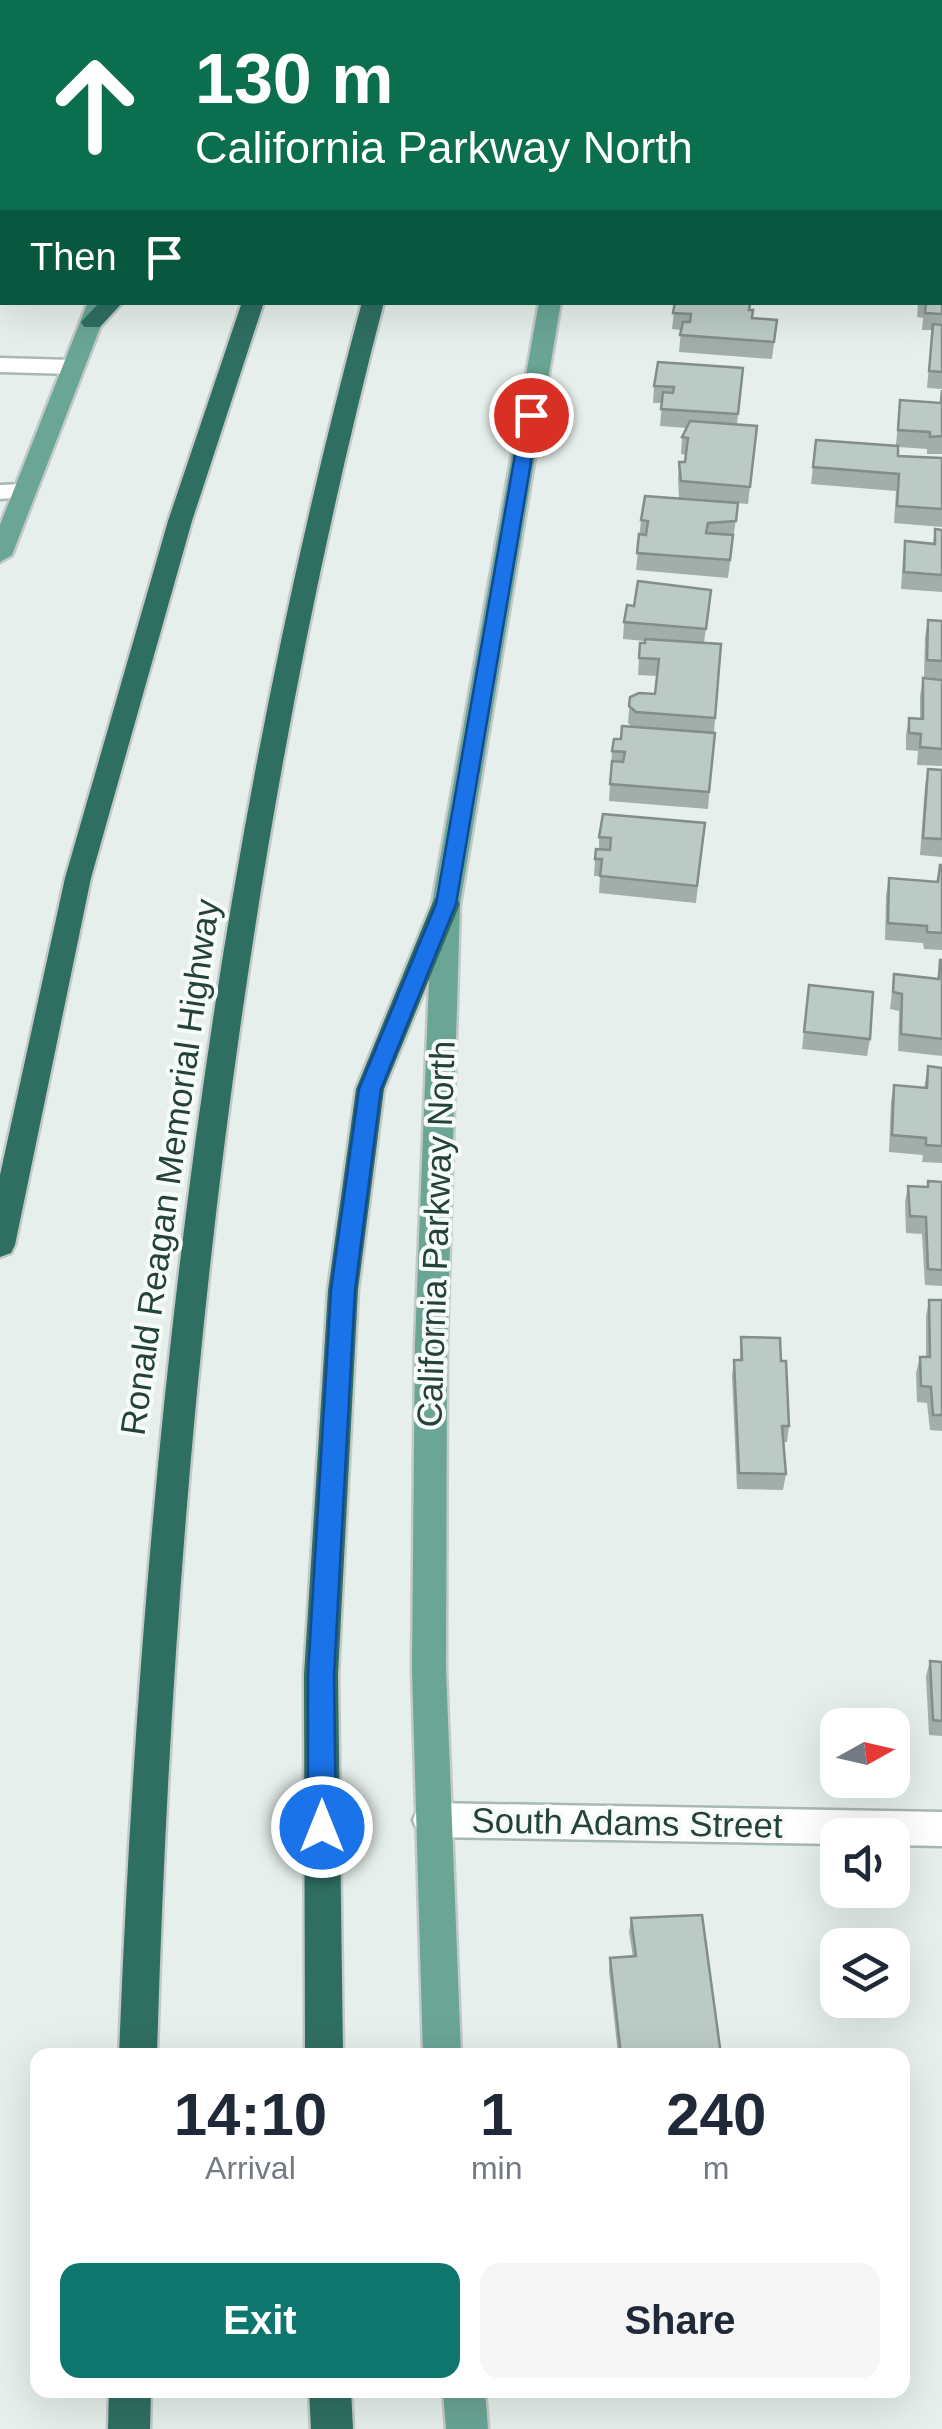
<!DOCTYPE html>
<html lang="en">
<head>
<meta charset="utf-8">
<style>
	:root { --surface:#fff; --page:#f6f6f7; --text:#1f2937; --muted:#747a83; --accent:#0f766e }
	body { margin:0; font-family:Arial,sans-serif; background:var(--page); color:var(--text); height:100vh; display:flex; flex-direction:column; font-size:38px; white-space:nowrap }
	* { box-sizing:border-box; margin:0 }
	p { font-size:32px; color:var(--muted) }
	.icon { flex:none; width:55px; height:55px; fill:none; stroke:currentColor; stroke-width:2; stroke-linecap:round; stroke-linejoin:round }
	.map { position:relative; flex:1; overflow:hidden }
	.details { position:absolute; left:30px; top:2048px; width:880px; height:350px; display:flex; flex-direction:column; background:var(--surface); border-radius:20px; box-shadow:0 10px 40px #0002 }
	.details>* { flex:none }
	.guide { position:absolute; left:0px; top:0px; width:942px; height:305px; box-shadow:0 10px 40px #0002; background:#0b6e4f; color:#fff; overflow:hidden }
	.needle { width:65px; rotate:82deg }
	.fabs { position:absolute; left:820px; top:1708px; display:grid; gap:20px }
	.fabs a { display:grid; place-items:center; width:90px; height:90px; border-radius:20px; background:var(--surface); box-shadow:0 10px 40px #0002; font-size:50px }
	.pin { position:absolute; display:grid; place-items:center; width:85px; height:85px; color:#fff; margin:-42px; border:5px solid #fff; border-radius:50%; box-shadow:0 2px 10px #0007 }
	.me { position:absolute; width:110px; margin:-55px; rotate:0deg; stroke-linejoin:round; filter:drop-shadow(0 0 8px #0008) }
	.turn { display:flex; align-items:center; gap:35px; height:210px; padding:0 30px; font-size:45px }
	.turn .icon { width:130px; height:130px; stroke-width:2.5 }
	.turn b { display:block; font-size:70px; line-height:85px }
	.then { display:flex; align-items:center; height:95px; padding:0 30px; background:#0003; gap:20px; font-size:38px }
	.eta { display:flex; justify-content:space-evenly; align-items:center; height:170px; text-align:center }
	.eta b { font-size:60px; font-weight:700; line-height:70px }
	.primary-button { display:flex; gap:20px; margin-top:auto; padding:20px 30px }
	.primary-button a { flex:1; height:115px; border-radius:20px; background:var(--accent); color:#fff; font-size:40px; font-weight:700; line-height:115px; text-align:center }
	.primary-button a+a { background:var(--page); color:var(--text) }
	.map>svg:first-child { display:block }
	.lines { fill:none; stroke-linecap:round; stroke-linejoin:round }
	.minor-casing { stroke:#a8b8b2; stroke-width:5 }
	.major-casing { stroke:#c2cac8; stroke-width:5 }
	.highway-casing { stroke:#c2cac8; stroke-width:5 }
	.minor { fill:#fff; fill-rule:evenodd }
	.major { fill:#6aa596; fill-rule:evenodd }
	.highway { fill:#2f6f62; fill-rule:evenodd }
	.wall { fill:#a1aea9 }
	.shaded-wall { fill:#838d89 }
	.building { fill:#bbcac4; stroke:#838d89; stroke-width:2.5 }
	.route { fill:#1a73e8; stroke:#114b97; stroke-width:2.5 }
	.labels { text-anchor:middle; stroke-width:8; stroke-linejoin:round; paint-order:stroke }
	.street-label { font-size:35px; fill:#24423a; stroke:#f7fbf9 }
</style>
</head>
<body>
<div class="map">
<svg width="942" height="2429" viewBox="0 0 942 2429">
	<rect width="100%" height="100%" fill="#e6efeb"/>
	<g class="lines">
		<defs>
			<g id="minor">
				<rect x="0" y="63" width="2" height="12"/>
				<path d="M940 133 942 134V146L940 145Z"/>
				<path d="M0 358 73 360 84 367 73 374 0 372Z"/>
				<path d="M24 484 32 486 36 491 32 496 0 499V485Z"/>
				<path d="M431 1803 942 1812V1846L892 1845V1835H838V1844L431 1837 418 1832 413 1820 418 1808Z"/>
			</g>
			<g id="major">
				<path d="M88 302H110L12 555 0 562V525Z"/>
				<path d="M539 302H561L460 904 447 1343 446 1669 461 2055H423L412 1669 415 1343 432 904Z"/>
				<path d="M443 2390H485L488 2429H446Z"/>
			</g>
			<g id="highway">
				<rect x="538" y="0" width="18" height="2"/>
				<path d="M100 302H123L100 327H84L81 322Z"/>
				<path d="M242 302H264L192 521 91 878 15 1245 11 1253 0 1257V1175L65 878 168 521Z"/>
				<path d="M362 302H384C235 874 174 1466 157 2055H119C142 1466 208 873 362 302Z"/>
				<path d="M446 895 456 897 460 904 384 1089 358 1290 338 1675 343 2055H305L304 1675 328 1290 356 1089 432 904 436 897Z"/>
				<path d="M109 2390H151L150 2429H108Z"/>
				<path d="M309 2390H351L353 2429H311Z"/>
			</g>
		</defs>
		<use href="#minor" class="minor-casing"/>
		<use href="#major" class="major-casing"/>
		<use href="#highway" class="highway-casing"/>
		<use href="#minor" class="minor"/>
		<use href="#major" class="major"/>
		<use href="#highway" class="highway"/>
	</g>
	<g class="wall">
		<path d="M942 1V85H940V2Z"/>
		<rect x="0" y="94" width="2" height="53"/>
		<path d="M940 148H942V389L927 388 932 330H922L923 318 917 317 918 302H940V217L942 208H940Z"/>
		<path d="M675 302H750L749 310 752 318 777 320 772 359 679 352 681 330 672 329Z"/>
		<path d="M743 368 737 424 757 426 748 504 679 498 678 479 679 462H685L686 455 681 454 682 437 687 428 660 426 662 403H653L654 386Z"/>
		<path d="M942 390V454H927V449L898 447V456L942 458V527L894 523 896 491 811 484 816 440 896 445 900 400 940 403Z"/>
		<path d="M738 503 728 578 636 570 641 520Z"/>
		<path d="M935 529 942 530V592L901 589 903 558 905 541 933 543Z"/>
		<path d="M711 590 704 643 721 644 708 809 609 801 612 751 632 727 628 723 630 697 655 694 657 676 638 675 640 643H645V641L623 639 624 622 634 606Z"/>
		<path d="M928 620 942 621V679L924 677 925 637Z"/>
		<path d="M923 678 942 680V766L917 765 918 751 906 750V735L909 718 920 719V696Z"/>
		<path d="M928 769 942 770V857L920 855 925 786Z"/>
		<path d="M705 823 696 903 599 893 600 876H594L595 859 599 849V837Z"/>
		<path d="M940 865H942V950L924 949 923 943 885 940 886 895 889 878 936 882Z"/>
		<path d="M940 960H942V1056L898 1051 899 1011 890 1009 894 974 937 979Z"/>
		<path d="M809 985 870 1039 867 1056 802 1049Z"/>
		<path d="M928 1066 942 1068V1163L922 1162 923 1155 889 1152 891 1102 894 1085 924 1088Z"/>
		<path d="M928 1181 942 1182V1286L925 1285 922 1234 906 1233 905 1202 908 1186 927 1187Z"/>
		<path d="M929 1300H942V1431L930 1430 927 1403 917 1402 916 1373 920 1357H926V1316Z"/>
		<path d="M741 1337 781 1361 789 1426 787 1442H783L786 1474 783 1490 737 1489 732 1376 734 1360H740Z"/>
		<path d="M930 1661 942 1662V1736L929 1735 926 1676Z"/>
		<path d="M631 1918 721 2055H618L609 1971 610 1958 633 1957 629 1932Z"/>
	</g>
	<path class="shaded-wall" d="M2 266V289L0 295V272Z"/>
	<g class="building">
		<path d="M23 0H87L85 2H21Z"/>
		<path d="M710 0H784L783 2H710Z"/>
		<path d="M938 1H942V28H940V2H938Z"/>
		<rect x="940" y="38" width="2" height="30"/>
		<rect x="0" y="94" width="2" height="37"/>
		<rect x="940" y="148" width="2" height="43"/>
		<path d="M942 208V250L940 249V217L942 218Z"/>
		<path d="M0 245H2V266L0 272Z"/>
		<path d="M940 261H942V314L925 313 926 302H940Z"/>
		<path d="M675 302H744L750 304 749 310H753L752 318 777 320 774 342 680 335 683 322H690L691 314 673 313Z"/>
		<path d="M933 324 942 325V372L929 371Z"/>
		<path d="M658 362 743 368 738 414 661 409 663 392 673 393 674 387 654 386Z"/>
		<path d="M942 390V436L930 437V432L898 430 900 400 941 403Z"/>
		<path d="M690 421 757 426 750 487 681 481 679 462H685L688 438 682 437Z"/>
		<path d="M816 440 898 446V456L942 458V509L897 506 899 474 813 467Z"/>
		<path d="M645 496 738 503 736 521 708 523 706 533 733 535 730 560 637 553 639 534 646 535 648 521 641 520Z"/>
		<path d="M935 529 942 530V575L904 572 905 541 935 544Z"/>
		<path d="M638 581 711 590 706 629 624 622 627 605 634 606Z"/>
		<path d="M928 620 942 621V661L927 660Z"/>
		<path d="M645 639 721 644 715 718 636 712 629 706 630 697 639 693 655 694 659 659 639 658 640 643H645Z"/>
		<path d="M923 678 942 680V749L920 747 921 734 909 733V718L923 719Z"/>
		<path d="M622 726 715 733 709 792 610 784 612 761 623 762 625 752 612 751 614 739H621Z"/>
		<path d="M928 769 942 770V839L923 838Z"/>
		<path d="M603 814 705 823 697 886 600 876 602 859H595L596 849 610 850 611 838 599 837Z"/>
		<path d="M940 865H942V933L927 932V926L888 923 889 878 938 882Z"/>
		<path d="M940 960H942V1039L901 1034 902 994 893 992 894 974 939 979Z"/>
		<path d="M809 985 873 992 870 1039 804 1032Z"/>
		<path d="M928 1066 942 1068V1146L926 1145V1138L892 1135 894 1085 927 1088Z"/>
		<path d="M928 1181 942 1182V1270L928 1269 926 1217 910 1216 908 1186 928 1187Z"/>
		<path d="M929 1300H942V1415H933L931 1387 921 1386 920 1357H930Z"/>
		<path d="M741 1337 780 1338 781 1361H786L789 1426H782L786 1474 739 1473 734 1360H742Z"/>
		<path d="M930 1661 942 1662V1721L933 1720Z"/>
		<path d="M702 1915 721 2055H621L610 1958 636 1956 631 1918Z"/>
	</g>
	<path class="route" d="M531 410 539 415 456 904 381 1089 355 1290 334 1675 336 1827 332 1836 322 1840 312 1836 308 1827V1675L331 1290 359 1089 436 904 522 415Z"/>
	<g class="labels">
		<g class="street-label">
			<text transform="translate(170 1167) rotate(-82)" y="12">Ronald Reagan Memorial Highway</text>
			<text transform="translate(436 1234) rotate(-88)" y="12">California Parkway North</text>
			<text transform="translate(627 1823) rotate(1)" y="12">South Adams Street</text>
		</g>
	</g>
</svg>
<div class="fabs">
<a><svg class="needle" viewBox="-14 -14 28 28"><path d="M0-13l5 13h-10z" fill="#e53935"/><path d="M0 13l5-13h-10z" fill="#747a83"/></svg></a>
<a><svg class="icon" aria-label="sound" viewBox="0 0 24 24"><path d="M4 9h4l5-4v14l-5-4H4zM17 9q2 3 0 6"/></svg></a>
<a><svg class="icon" aria-label="layers" viewBox="0 0 24 24"><path d="M12 4l9 5-9 5-9-5zM3 14l9 5 9-5"/></svg></a>
</div>
<div class="pin" style="left:531px;top:415px;background:#d93025"><svg class="icon" aria-label="arrive" viewBox="0 0 24 24"><path d="M6 21V4h12l-3 4 3 4H6"/></svg></div>
<svg class="me" style="left:322px;top:1827px" viewBox="-20 -20 40 40"><circle r="17" fill="#1a73e8" stroke="#fff" stroke-width="3"/><path d="M0-11L8 9 0 5-8 9z" fill="#fff"/></svg>
<div class="guide">
<div class="turn"><svg class="icon" aria-label="ahead" viewBox="0 0 24 24"><path d="M12 20V5M6 11l6-6 6 6"/></svg><div><b>130 m</b>California Parkway North</div></div>
<div class="then">Then<svg class="icon" aria-label="arrive" viewBox="0 0 24 24"><path d="M6 21V4h12l-3 4 3 4H6"/></svg></div>
</div>
<section class="details">
<div class="eta">
<div><b>14:10</b><p>Arrival</p></div>
<div><b>1</b><p>min</p></div>
<div><b>240</b><p>m</p></div>
</div>
<div class="primary-button"><a>Exit</a><a>Share</a></div>
</section>
</div>
</body>
</html>
